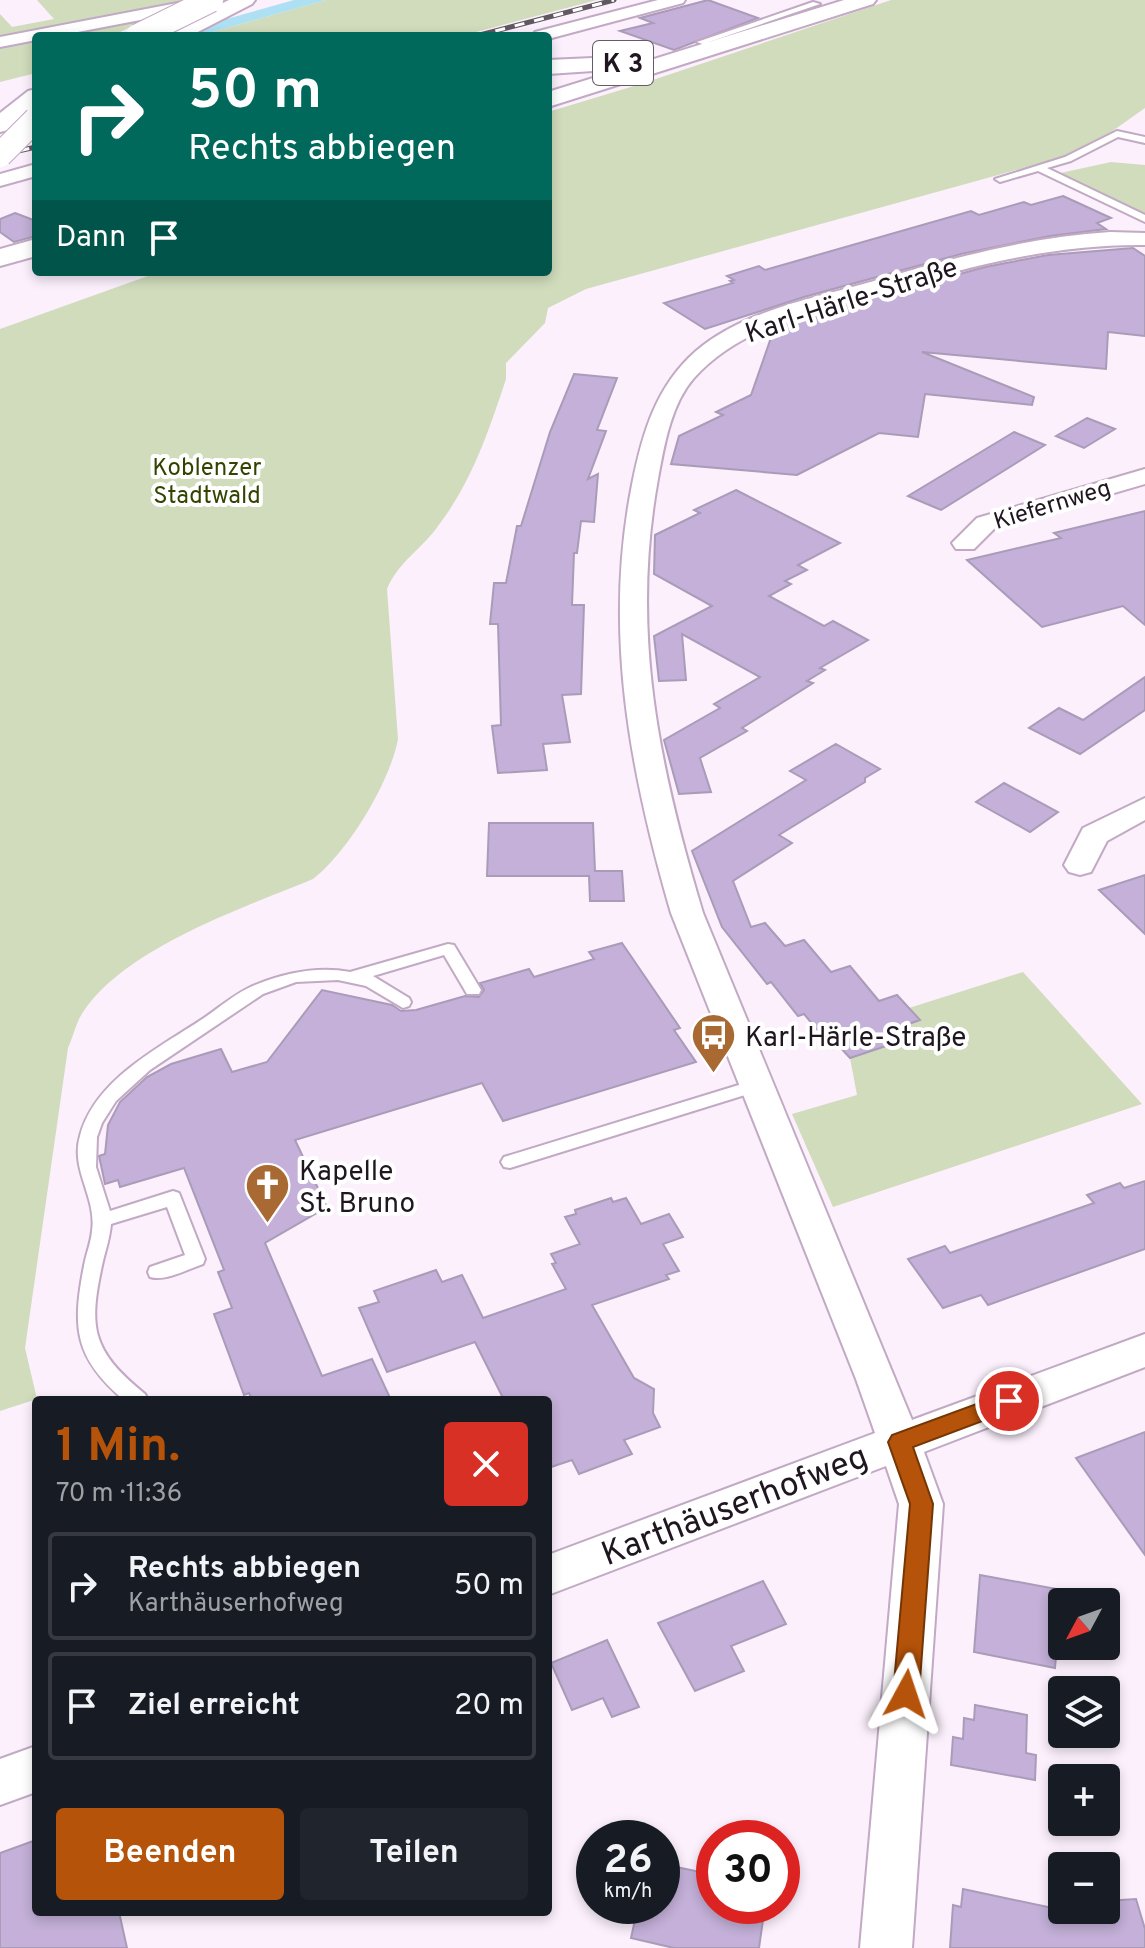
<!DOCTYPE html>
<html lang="de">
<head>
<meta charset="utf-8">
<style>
	:root { --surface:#171b24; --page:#20242c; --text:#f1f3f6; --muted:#9ea1a6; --line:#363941; --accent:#b45309 }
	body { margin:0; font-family:Overpass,sans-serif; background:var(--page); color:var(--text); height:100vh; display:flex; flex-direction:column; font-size:30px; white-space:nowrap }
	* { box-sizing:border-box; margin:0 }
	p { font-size:26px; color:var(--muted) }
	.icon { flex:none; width:44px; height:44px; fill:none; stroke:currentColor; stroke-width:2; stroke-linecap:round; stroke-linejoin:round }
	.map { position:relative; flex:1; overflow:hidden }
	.panel { position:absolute; left:32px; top:1396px; width:520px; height:520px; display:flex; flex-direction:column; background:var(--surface); border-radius:8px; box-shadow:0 4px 12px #0003 }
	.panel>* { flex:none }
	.hud { position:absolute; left:32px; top:32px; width:520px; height:244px; border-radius:8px; box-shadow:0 4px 12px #0003; background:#00695c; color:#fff; overflow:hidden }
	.needle { width:52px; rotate:229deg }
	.tools { position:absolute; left:1048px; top:1588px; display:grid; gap:16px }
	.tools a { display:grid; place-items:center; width:72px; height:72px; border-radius:8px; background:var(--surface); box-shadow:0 4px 12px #0003; font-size:40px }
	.speed { position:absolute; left:576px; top:1820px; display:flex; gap:16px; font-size:40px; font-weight:700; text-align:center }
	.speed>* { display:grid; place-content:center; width:104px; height:104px; border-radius:50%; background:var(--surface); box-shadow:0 4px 12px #0003; line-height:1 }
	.speed small { font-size:20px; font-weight:400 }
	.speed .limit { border:12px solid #d22; background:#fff; color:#111 }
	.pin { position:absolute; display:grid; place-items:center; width:68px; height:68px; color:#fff; margin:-34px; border:4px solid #fff; border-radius:50%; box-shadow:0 2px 8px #0007 }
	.me { position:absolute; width:88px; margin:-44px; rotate:5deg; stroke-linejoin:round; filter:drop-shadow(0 0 6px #0008) }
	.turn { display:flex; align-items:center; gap:28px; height:168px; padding:0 24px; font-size:36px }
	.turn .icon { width:104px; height:104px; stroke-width:2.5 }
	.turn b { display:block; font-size:56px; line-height:68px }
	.then { display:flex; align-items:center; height:76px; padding:0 24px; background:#0003; gap:16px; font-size:30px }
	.round { display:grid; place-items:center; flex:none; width:84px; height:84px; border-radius:8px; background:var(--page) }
	.overview { display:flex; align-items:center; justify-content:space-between; height:136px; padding:0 24px }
	h1 { font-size:48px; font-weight:700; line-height:60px; color:var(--accent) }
	.cta { display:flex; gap:16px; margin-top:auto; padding:16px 24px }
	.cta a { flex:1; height:92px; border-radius:8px; background:var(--accent); color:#fff; font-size:32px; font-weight:700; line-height:92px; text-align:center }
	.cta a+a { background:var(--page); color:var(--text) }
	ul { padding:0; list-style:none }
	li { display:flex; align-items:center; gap:24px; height:108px; margin:0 16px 12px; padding:0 8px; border:4px solid var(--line); border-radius:8px }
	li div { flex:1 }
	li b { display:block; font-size:30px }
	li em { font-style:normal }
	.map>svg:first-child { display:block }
	.green { fill:#d0dcbc }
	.water { fill:#ace0f2 }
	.building { fill:#c4b0d8; stroke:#aa9bb9; stroke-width:2 }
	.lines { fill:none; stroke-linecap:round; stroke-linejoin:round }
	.service-casing { stroke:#c2a9c4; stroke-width:4 }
	.minor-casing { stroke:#c2a9c4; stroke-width:4 }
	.primary-casing { stroke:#c2a9c4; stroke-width:4 }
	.trunk-casing { stroke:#c2a9c4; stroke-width:4 }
	.service { fill:#fff; fill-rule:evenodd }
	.minor { fill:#fff; fill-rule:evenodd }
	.primary { fill:#fff; fill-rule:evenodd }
	.trunk { fill:#fff; fill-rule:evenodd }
	.rail-casing { stroke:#615862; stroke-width:5 }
	.rail { stroke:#fff; stroke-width:3; stroke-dasharray:10; stroke-linecap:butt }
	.trunk-bridge-casing { stroke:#c2a9c4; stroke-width:26; stroke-linecap:butt }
	.trunk-bridge { stroke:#fff; stroke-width:24 }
	.route { fill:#b45309; stroke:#753606; stroke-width:2 }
	.labels { text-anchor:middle; stroke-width:8; stroke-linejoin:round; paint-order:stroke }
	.far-park-label { font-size:24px; fill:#340; stroke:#fff }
	.far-street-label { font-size:24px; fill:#1f1620; stroke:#fff }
	.shield { fill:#fff; stroke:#625c63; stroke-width:2 }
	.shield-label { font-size:26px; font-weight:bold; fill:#1f1620 }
	.street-label { font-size:28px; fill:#1f1620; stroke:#fff }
	.poi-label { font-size:28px; fill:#1f1620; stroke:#fff; text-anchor:start }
	.near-street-label { font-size:34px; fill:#1f1620; stroke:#fff }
</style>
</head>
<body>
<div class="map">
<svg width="1145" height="1948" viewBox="0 0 1145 1948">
	<rect width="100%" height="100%" fill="#fbf0fc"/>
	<g class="green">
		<path d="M37 0H237L151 17 112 36H56L123 23 0 39V14L12 27 54 19Z"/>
		<path d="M326 0H597L461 36H198Z"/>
		<path d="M891 0H1145V108L1111 132 1063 157 586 289 548 308 545 323 506 363V379C489 430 472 482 438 526 422 549 398 562 387 589L398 739C390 782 348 852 313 879 243 908 117 950 79 1019 75 1028 72 1039 68 1048L25 1348 37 1399 0 1411V329L159 272H548V112L644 83Z"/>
		<path d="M36 40V73L0 82V47Z"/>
		<path d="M1111 162 1145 165V216L1056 174Z"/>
		<path d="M1023 972 1142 1104 833 1207 792 1114 857 1095 850 1058 894 1043 886 1032 909 1008Z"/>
	</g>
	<path class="water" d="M294 0H326L198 36H166Z"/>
	<g class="building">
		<path d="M708 0 758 18 674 50 620 31 653 23 640 18Z"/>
		<path d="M1063 196 1111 218 1097 223 1106 229 1050 236 961 254 804 297 705 329 664 303 733 283 730 281 734 280 727 276 759 266 765 270 971 211 979 215 1024 202 1031 205Z"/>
		<path d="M15 213 36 221V236L14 242 0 232V219Z"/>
		<path d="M1133 248 1145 256V336L1108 332 1106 369 922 352 1034 397 1032 405 925 394 918 437 879 433 797 475 671 464 679 436 723 415 716 412 751 395 774 329 812 315 985 267 1048 255Z"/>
		<path d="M574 374 617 378 597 430 606 431 588 479 598 474 594 522 581 521 577 553H574L572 605H584L581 694 562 695 570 742 543 744 547 770 498 773 492 726 501 725 498 624H490L494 583H506L517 526H521L550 432Z"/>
		<path d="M1087 418 1115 429 1084 448 1056 436Z"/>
		<path d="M1014 432 1045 445 941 510 908 496Z"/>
		<path d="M736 490 840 543 798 565 807 570 785 581 791 584 769 596 824 626 833 621 868 640 820 668 825 670 807 681 813 683 742 728 747 731 700 758 711 792 679 794 664 740 720 708 714 704 760 677 682 634 686 680 659 681 654 636 712 606 654 574 655 535 700 513 694 510Z"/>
		<path d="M1145 511V625L1123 606 1042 627 967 560 1061 538 1054 533Z"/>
		<path d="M1145 677V710L1080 754 1029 728 1059 708 1083 720Z"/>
		<path d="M836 744 880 769 865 778V782L779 835 792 843 733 881 751 927 765 923 785 946 804 940 831 972 850 966 879 1001 897 995 920 1020 886 1032 895 1043 850 1058 839 1046 833 1049 804 1014 798 1016 771 982 767 984 722 927 692 851 806 780 790 771Z"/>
		<path d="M1004 783 1058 812 1030 832 976 802Z"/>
		<path d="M489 823H593L595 871H622L624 901H590L589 876H487Z"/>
		<path d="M1145 875V934L1099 890Z"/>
		<path d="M622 943 680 1028 674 1030 696 1062 503 1121 482 1083 295 1140 327 1207 265 1243 322 1376 372 1359 391 1400H252L249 1393 244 1395 214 1314 232 1308 218 1272 224 1270 184 1168 120 1187 118 1180 105 1184 99 1156 105 1154 108 1125 120 1102 147 1077 171 1064 221 1049 232 1072 267 1062 322 990 392 1005 401 1011 416 1010 465 996 479 997 484 990 480 983 529 969 534 977 594 959 589 952Z"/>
		<path d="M1145 1181V1249L988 1305 981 1295 943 1308 908 1259 945 1246 950 1253 1094 1203 1087 1195 1120 1183 1124 1188Z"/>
		<path d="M611 1198 613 1202 626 1198 641 1224 669 1214 683 1237 663 1244 679 1271 666 1275 669 1279 592 1305 634 1378 654 1389 653 1413 660 1427 624 1440 632 1454 579 1474 572 1460 548 1468V1400H504L475 1342 387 1372 359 1308 379 1302 374 1291 436 1270 442 1282 462 1275 483 1318 566 1289 552 1264 556 1263 551 1254 580 1244 565 1217 576 1214 575 1210Z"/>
		<path d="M1145 1432V1555L1076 1458Z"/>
		<path d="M980 1575 1062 1590 1055 1668 974 1652Z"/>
		<path d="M763 1581 786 1624 731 1646 744 1671 695 1691 658 1623Z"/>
		<path d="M607 1640 639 1707 612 1717 603 1698 572 1710 551 1663Z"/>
		<path d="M975 1705 1027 1715 1026 1753 1036 1755 1035 1780 951 1765 953 1737 963 1739 964 1718 974 1720Z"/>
		<path d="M36 1840V1912H119L127 1948H0V1853Z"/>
		<path d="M662 1864 710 1874V1879L714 1880V1906H765L759 1948H674L631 1938 638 1906H662Z"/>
		<path d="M963 1889 1062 1910H1106V1901L1136 1899 1145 1929V1948H950L953 1905 961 1907Z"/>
	</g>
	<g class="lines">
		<defs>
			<g id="service">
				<path d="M813 2 820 4 709 42 722 47V51L697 42Z"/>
				<path d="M1117 131 1145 137V143L1118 137 1071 161 1047 168 1145 215V222L1038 171 1000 182 995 179 1065 157Z"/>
				<path d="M448 944 454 945 481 990 479 994H467L444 955 373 976 409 998 411 1002 409 1006 403 1008 366 986 338 980 296 982 263 994 150 1070 116 1101 102 1123 97 1137 96 1167 110 1211 173 1191 179 1193 205 1259 203 1264C188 1269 165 1282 150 1277L148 1272 150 1267 185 1255 167 1207 111 1224C110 1237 106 1249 103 1261 88 1328 91 1350 145 1394L148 1400H124C74 1358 72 1327 84 1266 86 1254 91 1243 92 1231 97 1197 70 1170 80 1136 95 1079 159 1048 204 1018 220 1007 237 992 255 985 285 973 317 966 350 972Z"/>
				<path d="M755 1080 761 1082 763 1086 761 1090 510 1168 504 1167 501 1162 504 1157Z"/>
			</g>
			<g id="minor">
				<path d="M193 0 216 2 208 7 57 36H36V40L0 47V37Z"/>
				<path d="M658 0H685L683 3 548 39V36H533L535 32Z"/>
				<path d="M36 164V176L0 186V174Z"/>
				<path d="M1110 232 1145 233V245C1056 244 975 265 890 290 823 310 743 323 694 378 671 404 664 446 658 479 630 632 659 767 703 913L912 1420 1145 1334V1367L924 1452 943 1504 912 1948H860L899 1504 886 1466 548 1595V1555L875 1433 856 1379 671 913C630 772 603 631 632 485 642 434 656 386 696 351 744 310 815 298 874 281 953 258 1029 237 1110 232Z"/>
				<path d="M1145 469V484L995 528 974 549H956L952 543 977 518Z"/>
				<path d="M1145 798V820L1107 841 1091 872 1080 875 1069 872 1064 865 1083 828Z"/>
				<path d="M36 1746V1792L0 1805V1759Z"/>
			</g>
			<g id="primary">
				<path d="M844 0H876L873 4 548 107V92Z"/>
				<path d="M615 57 626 64 623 69 548 74V60Z"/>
				<path d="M36 239V256L0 266V249Z"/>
			</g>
			<g id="trunk">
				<path d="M229 0H255L252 4 190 36H162L165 31Z"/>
				<path d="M36 89V108L8 130 0 132V113L28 91Z"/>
			</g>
		</defs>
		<use href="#service" class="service-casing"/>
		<use href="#minor" class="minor-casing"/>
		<use href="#primary" class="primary-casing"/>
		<use href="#trunk" class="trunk-casing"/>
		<use href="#service" class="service"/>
		<use href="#minor" class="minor"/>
		<use href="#primary" class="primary"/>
		<use href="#trunk" class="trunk"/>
		<defs>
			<g id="rail">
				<path d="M476 36 614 0"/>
				<path d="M0 155 36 147"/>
			</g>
		</defs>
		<use href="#rail" class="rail-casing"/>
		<use href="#rail" class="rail"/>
		<defs>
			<g id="trunk-bridge">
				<path d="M138 36 211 0"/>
				<path d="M0 155 36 119"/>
			</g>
		</defs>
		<use href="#trunk-bridge" class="trunk-bridge-casing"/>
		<use href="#trunk-bridge" class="trunk-bridge"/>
	</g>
	<path class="route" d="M1009 1392 1017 1395 1020 1401 1017 1408 913 1447 933 1504 919 1694 915 1702 906 1706 897 1702 893 1694 910 1504 888 1442 892 1435Z"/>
	<defs>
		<symbol id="bus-pin" viewBox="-11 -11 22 30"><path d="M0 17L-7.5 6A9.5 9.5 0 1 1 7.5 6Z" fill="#a96932" stroke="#fff"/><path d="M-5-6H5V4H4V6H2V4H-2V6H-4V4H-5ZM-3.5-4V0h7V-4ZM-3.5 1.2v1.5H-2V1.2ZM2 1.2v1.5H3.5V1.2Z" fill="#fff"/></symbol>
		<symbol id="church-pin" viewBox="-11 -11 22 30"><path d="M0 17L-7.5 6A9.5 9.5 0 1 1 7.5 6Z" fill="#a96932" stroke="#fff"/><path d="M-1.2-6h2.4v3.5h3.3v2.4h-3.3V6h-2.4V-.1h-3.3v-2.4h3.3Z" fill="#fff"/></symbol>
	</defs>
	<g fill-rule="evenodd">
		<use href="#bus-pin" x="688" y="1010" width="51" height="69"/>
		<use href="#church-pin" x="242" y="1160" width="51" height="69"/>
	</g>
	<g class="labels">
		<g class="far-park-label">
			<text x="207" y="475">Koblenzer<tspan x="207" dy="28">Stadtwald</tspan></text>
		</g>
		<g class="far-street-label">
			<text transform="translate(1052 504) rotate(-17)" y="8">Kiefernweg</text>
		</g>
		<rect class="shield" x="593" y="41" width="60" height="44" rx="6"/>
		<g class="shield-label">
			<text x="623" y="72">K 3</text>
		</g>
		<g class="street-label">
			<text transform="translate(851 299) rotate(-18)" y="10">Karl-Härle-Straße</text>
		</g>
		<g class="poi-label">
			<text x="745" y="1046">Karl-Härle-Straße</text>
			<text x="299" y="1180">Kapelle<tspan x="299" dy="32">St. Bruno</tspan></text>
		</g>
		<g class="near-street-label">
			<text transform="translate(734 1504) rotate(-21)" y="12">Karthäuserhofweg</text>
		</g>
	</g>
</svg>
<div class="tools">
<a><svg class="needle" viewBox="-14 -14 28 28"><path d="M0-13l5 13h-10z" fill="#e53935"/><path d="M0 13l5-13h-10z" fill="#9ea1a6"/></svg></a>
<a><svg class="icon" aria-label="layers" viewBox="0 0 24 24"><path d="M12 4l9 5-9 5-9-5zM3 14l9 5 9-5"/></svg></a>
<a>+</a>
<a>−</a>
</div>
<div class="speed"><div>26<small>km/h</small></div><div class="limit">30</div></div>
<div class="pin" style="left:1009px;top:1401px;background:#d93025"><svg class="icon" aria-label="arrive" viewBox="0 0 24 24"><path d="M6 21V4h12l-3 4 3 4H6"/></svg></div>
<svg class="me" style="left:906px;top:1694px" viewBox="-20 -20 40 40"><path d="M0-17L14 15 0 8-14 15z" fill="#b45309" stroke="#fff" stroke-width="4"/></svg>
<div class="hud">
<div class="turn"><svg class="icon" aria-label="right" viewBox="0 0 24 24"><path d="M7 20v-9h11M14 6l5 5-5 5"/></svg><div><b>50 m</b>Rechts abbiegen</div></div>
<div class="then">Dann<svg class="icon" aria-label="arrive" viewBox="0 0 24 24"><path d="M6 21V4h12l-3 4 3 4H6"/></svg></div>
</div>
<section class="panel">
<div class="overview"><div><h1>1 Min.</h1><p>70 m · 11:36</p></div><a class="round" style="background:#d93025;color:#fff"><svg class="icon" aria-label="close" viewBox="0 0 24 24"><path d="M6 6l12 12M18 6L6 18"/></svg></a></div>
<ul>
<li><svg class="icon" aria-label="right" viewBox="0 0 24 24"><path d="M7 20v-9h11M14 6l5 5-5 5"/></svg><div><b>Rechts abbiegen</b><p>Karthäuserhofweg</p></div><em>50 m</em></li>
<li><svg class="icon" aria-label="arrive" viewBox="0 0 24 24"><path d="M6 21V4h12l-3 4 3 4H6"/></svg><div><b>Ziel erreicht</b></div><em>20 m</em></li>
</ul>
<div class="cta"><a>Beenden</a><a>Teilen</a></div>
</section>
</div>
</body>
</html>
